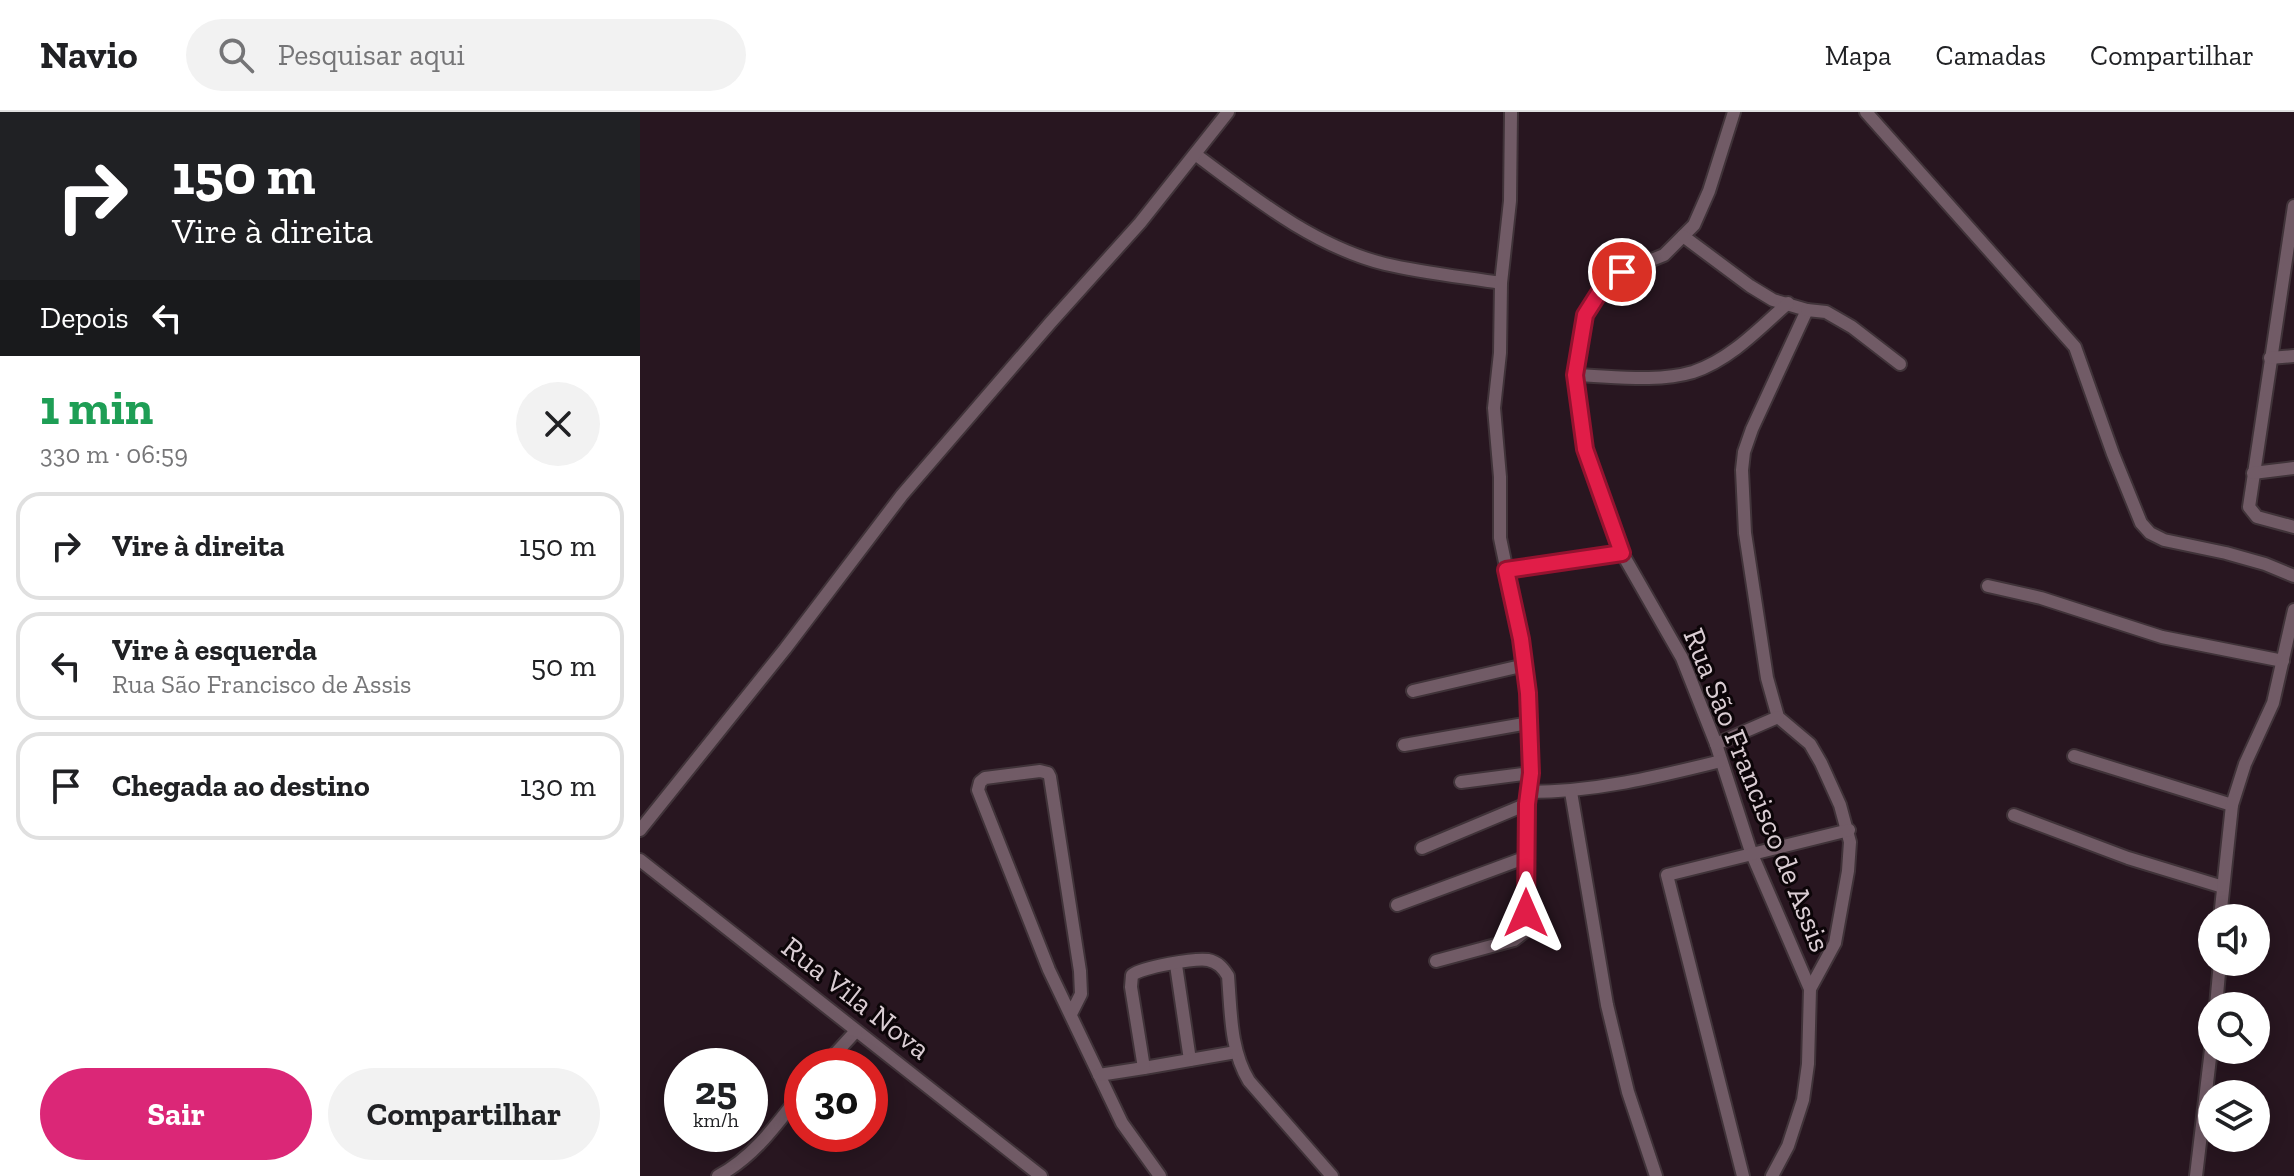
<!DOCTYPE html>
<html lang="pt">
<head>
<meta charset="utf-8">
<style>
	:root { --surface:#fff; --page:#f2f2f2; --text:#202124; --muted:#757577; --line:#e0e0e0; --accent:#db2777 }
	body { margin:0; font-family:"Zilla Slab",serif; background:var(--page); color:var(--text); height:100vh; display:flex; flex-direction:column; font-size:30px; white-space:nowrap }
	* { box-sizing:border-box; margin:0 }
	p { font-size:26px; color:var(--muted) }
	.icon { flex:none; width:44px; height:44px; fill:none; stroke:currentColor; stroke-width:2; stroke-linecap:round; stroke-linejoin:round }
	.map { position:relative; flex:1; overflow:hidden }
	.details { display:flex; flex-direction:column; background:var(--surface); width:640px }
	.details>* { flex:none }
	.hud { background:#202124; color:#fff; overflow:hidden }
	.controls { position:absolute; left:1558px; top:792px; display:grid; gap:16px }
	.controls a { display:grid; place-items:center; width:72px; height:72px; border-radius:50%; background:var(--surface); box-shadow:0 4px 20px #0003; font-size:40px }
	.speed { position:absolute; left:24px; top:936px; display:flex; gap:16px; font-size:40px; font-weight:700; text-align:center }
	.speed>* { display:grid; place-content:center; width:104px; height:104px; border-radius:50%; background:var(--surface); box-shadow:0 4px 20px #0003; line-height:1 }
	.speed small { font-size:20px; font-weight:400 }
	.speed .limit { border:12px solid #d22; background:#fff; color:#111 }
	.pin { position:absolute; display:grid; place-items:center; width:68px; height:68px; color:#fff; margin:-34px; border:4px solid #fff; border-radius:50%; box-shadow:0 2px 8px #0007 }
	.me { position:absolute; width:88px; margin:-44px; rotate:0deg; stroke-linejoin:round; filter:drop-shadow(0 0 6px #0008) }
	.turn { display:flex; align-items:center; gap:28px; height:168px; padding:0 40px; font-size:36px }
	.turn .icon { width:104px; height:104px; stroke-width:2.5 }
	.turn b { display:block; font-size:56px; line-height:68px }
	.then { display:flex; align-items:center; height:76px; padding:0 40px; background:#0003; gap:16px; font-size:30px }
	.round { display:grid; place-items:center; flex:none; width:84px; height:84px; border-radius:42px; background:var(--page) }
	.overview { display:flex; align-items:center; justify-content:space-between; height:136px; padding:0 40px }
	h1 { font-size:48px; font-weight:700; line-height:60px; color:#1e9e55 }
	.cta { display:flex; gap:16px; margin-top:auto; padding:16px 40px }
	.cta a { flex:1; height:92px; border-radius:48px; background:var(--accent); color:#fff; font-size:32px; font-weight:700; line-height:92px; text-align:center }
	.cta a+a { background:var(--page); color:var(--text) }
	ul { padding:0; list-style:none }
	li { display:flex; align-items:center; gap:24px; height:108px; margin:0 16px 12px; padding:0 24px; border:4px solid var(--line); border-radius:24px }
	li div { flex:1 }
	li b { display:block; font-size:30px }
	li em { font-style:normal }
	header { display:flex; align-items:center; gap:48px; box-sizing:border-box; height:112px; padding:0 40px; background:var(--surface); border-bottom:2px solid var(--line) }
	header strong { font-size:38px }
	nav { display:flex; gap:44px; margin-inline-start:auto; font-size:28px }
	.search { width:560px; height:72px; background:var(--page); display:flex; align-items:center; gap:20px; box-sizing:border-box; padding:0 28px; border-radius:44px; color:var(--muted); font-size:30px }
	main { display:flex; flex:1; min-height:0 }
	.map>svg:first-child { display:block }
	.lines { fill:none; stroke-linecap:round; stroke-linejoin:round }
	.street-casing { stroke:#403339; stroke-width:16 }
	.street { stroke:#715b66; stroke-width:12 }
	.route-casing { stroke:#92132f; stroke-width:20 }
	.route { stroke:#e11d48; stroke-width:14 }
	.labels { text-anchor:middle; stroke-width:6; stroke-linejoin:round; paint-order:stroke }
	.street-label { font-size:30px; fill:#dacdd3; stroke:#0c0508 }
</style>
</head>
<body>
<header>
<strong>Navio</strong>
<div class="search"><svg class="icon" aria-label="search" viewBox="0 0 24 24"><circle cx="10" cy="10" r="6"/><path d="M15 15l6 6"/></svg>Pesquisar aqui</div>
<nav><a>Mapa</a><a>Camadas</a><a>Compartilhar</a></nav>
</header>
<main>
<section class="details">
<div class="hud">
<div class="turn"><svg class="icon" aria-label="right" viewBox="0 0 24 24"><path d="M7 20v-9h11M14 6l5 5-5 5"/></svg><div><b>150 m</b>Vire à direita</div></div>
<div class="then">Depois<svg class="icon" aria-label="left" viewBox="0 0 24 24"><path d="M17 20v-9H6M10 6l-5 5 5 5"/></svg></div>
</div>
<div class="overview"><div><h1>1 min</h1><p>330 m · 06:59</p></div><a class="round"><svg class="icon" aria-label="close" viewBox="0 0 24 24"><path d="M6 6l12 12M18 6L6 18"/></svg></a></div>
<ul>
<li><svg class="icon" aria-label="right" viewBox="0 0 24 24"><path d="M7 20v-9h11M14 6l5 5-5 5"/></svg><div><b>Vire à direita</b></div><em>150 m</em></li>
<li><svg class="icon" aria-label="left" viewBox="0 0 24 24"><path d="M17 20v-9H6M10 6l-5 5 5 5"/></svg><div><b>Vire à esquerda</b><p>Rua São Francisco de Assis</p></div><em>50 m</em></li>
<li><svg class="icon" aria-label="arrive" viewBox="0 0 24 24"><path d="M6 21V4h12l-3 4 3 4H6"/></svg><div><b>Chegada ao destino</b></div><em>130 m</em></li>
</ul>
<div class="cta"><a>Sair</a><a>Compartilhar</a></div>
</section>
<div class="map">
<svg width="1654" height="1064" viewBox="0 0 1654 1064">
	<rect width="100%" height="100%" fill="#281620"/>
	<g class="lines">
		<defs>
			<g id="street">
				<path d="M1094 0 1069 79 1054 113 1024 143 982 160 959 181 945 203 935 263 945 337 982 441 1042 546 1076 632 1111 740 1170 877 1168 952 1163 988 1148 1034 1132 1064"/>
				<path d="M1226 0 1435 235 1473 342 1501 411 1510 421 1524 428 1586 441 1625 452 1654 464"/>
				<path d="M555 42C613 85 673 134 745 152 783 161 823 165 861 171"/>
				<path d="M1654 94 1609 395 1617 405 1654 415"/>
				<path d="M1043 124 1110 174 1133 188 1167 198 1112 317 1104 340 1102 358 1105 421 1127 566 1138 605 1170 632 1181 651 1200 693 1210 730 1208 759 1195 831 1170 877"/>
				<path d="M1167 198 1186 200 1212 215 1260 252"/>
				<path d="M1630 246 1654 244"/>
				<path d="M935 263C972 264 1016 271 1053 260 1090 248 1120 216 1148 191"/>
				<path d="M1613 361 1654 356"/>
				<path d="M866 458 982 441"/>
				<path d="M1348 474 1401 486 1522 525 1643 549"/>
				<path d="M773 579 885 553"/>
				<path d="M1076 632 1138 605"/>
				<path d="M764 633 889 611"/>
				<path d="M1434 644 1592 693"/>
				<path d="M821 670 891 661"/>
				<path d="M888 680C954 680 1017 665 1081 649"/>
				<path d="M931 680 967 893 988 980 1016 1064"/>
				<path d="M1374 703 1488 746 1583 775"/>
				<path d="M0 718 145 537 262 383 411 210 500 111 588 0"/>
				<path d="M782 736 887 692"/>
				<path d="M0 748 401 1064"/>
				<path d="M757 793 887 745"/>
				<path d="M1580 806 1592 693 1605 652 1633 591 1654 498"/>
				<path d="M796 849 874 828 883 821 886 812 887 692 891 661 888 581 881 527 860 426V365L854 296 860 241 861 171 870 89 871 0"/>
				<path d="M536 853 550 948"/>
				<path d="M1576 894 1580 850"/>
				<path d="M431 902 441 882 440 859 410 665 408 661 400 659 345 666 340 670 338 678 409 858 482 1011 520 1064"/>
				<path d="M184 954 216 919"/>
				<path d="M504 956 596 940"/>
				<path d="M459 963 504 956 491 875 492 863C503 855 555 846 568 848 578 850 583 856 588 864 591 900 590 938 609 969L692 1064"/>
				<path d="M78 1064C114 1045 137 1012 162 980"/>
				<path d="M1103 1064 1027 763 1209 718"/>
				<path d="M1556 1064 1572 929"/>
			</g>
		</defs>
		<use href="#street" class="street-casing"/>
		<use href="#street" class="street"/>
	</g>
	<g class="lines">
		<defs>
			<path id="route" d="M886 801 887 692 891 661 888 581 881 527 866 458 982 441 945 337 935 263 945 203 959 181 982 160"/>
		</defs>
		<use href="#route" class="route-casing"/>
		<use href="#route" class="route"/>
	</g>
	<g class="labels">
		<g class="street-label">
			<text transform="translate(1117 678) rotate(68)" y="10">Rua São Francisco de Assis</text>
			<text transform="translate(216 886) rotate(38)" y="10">Rua Vila Nova</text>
		</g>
	</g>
</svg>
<div class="controls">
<a><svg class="icon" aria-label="sound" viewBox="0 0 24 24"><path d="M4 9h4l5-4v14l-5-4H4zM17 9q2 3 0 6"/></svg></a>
<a><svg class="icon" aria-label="search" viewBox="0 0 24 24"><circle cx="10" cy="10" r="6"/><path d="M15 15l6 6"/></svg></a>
<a><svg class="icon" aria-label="layers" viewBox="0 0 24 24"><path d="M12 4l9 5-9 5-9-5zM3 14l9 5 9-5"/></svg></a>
</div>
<div class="speed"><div>25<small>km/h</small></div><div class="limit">30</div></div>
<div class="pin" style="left:982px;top:160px;background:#d93025"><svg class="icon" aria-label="arrive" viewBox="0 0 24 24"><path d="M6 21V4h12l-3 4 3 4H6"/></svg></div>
<svg class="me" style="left:886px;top:801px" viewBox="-20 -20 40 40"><path d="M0-17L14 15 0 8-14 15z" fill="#e11d48" stroke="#fff" stroke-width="4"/></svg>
</div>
</main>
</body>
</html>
